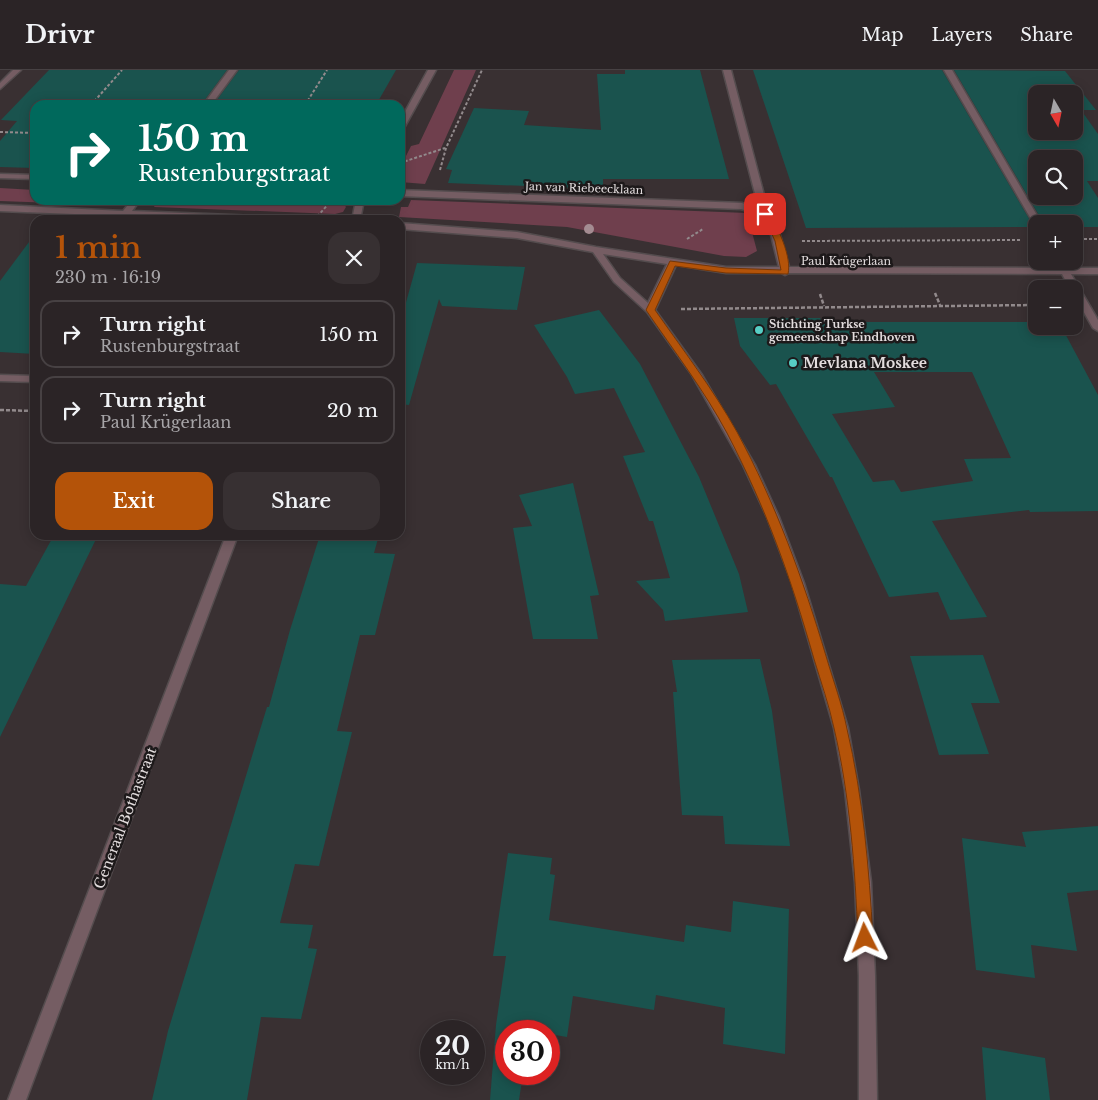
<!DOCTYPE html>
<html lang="en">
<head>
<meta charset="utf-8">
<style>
	:root { --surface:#2b2426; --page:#373032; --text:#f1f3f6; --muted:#a6a4a7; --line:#474143; --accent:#b45309 }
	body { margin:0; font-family:"Libre Baskerville",serif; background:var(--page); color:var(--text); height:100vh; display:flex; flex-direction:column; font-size:19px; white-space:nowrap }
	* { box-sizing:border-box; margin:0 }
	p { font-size:16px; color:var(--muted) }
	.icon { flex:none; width:28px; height:28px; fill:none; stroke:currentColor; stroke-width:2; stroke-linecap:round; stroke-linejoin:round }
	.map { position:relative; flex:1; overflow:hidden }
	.panel { position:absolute; left:30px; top:145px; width:375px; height:325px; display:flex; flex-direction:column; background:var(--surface); border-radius:15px; box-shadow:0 2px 12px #0003,0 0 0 1px var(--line) }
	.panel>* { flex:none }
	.hud { position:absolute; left:30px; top:30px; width:375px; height:105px; border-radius:15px; box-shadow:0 2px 12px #0003,0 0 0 1px var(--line); background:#00695c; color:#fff; overflow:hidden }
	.needle { width:32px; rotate:171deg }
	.controls { position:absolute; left:1028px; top:15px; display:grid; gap:10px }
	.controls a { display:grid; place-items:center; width:55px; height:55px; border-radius:10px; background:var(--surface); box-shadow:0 2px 12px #0003,0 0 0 1px var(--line); font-size:25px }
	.speed { position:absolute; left:420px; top:950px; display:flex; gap:10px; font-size:25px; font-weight:700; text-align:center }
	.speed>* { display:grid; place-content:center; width:65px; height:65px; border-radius:50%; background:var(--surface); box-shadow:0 2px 12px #0003,0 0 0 1px var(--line); line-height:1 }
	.speed small { font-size:12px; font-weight:400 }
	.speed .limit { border:8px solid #d22; background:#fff; color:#111 }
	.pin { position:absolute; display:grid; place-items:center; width:42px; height:42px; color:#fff; margin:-21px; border-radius:10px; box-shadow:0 2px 8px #0006 }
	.me { position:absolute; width:55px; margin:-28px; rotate:357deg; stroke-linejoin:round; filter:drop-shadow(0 0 4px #0008) }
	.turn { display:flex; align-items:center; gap:18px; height:105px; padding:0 25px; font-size:22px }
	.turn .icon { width:65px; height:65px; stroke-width:2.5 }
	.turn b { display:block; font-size:35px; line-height:42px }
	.round { display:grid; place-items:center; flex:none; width:52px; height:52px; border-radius:15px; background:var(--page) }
	.headline { display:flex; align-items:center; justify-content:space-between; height:85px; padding:0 25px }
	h1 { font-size:30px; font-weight:600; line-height:38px; color:var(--accent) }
	.primary-button { display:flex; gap:10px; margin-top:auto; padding:10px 25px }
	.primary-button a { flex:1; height:58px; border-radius:15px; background:var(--accent); color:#fff; font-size:20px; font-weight:600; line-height:58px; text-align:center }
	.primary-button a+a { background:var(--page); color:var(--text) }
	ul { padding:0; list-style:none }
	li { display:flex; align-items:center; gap:15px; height:68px; margin:0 10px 8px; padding:0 15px; border:2px solid var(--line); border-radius:15px }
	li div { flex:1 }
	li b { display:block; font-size:19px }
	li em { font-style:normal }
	header { display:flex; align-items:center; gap:30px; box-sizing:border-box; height:70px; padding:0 25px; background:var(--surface); border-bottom:1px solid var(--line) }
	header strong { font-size:24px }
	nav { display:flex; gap:28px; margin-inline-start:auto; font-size:18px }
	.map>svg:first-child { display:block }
	.green { fill:#6f3f4d }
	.building { fill:#1a534e; fill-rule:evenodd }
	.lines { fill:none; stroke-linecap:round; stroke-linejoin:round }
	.minor-casing { stroke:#544c4e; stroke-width:3 }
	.path-far1 { stroke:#928a8c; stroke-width:2; stroke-dasharray:3 2; stroke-linecap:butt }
	.path { stroke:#928a8c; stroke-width:2.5; stroke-dasharray:4 2; stroke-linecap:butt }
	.minor { fill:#755d63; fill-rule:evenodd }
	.tree { fill:#a48c92 }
	.route { fill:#b45309; stroke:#753606 }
	.poi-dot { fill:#56cec4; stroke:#1d191a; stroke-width:2 }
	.labels { text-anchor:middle; stroke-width:5; stroke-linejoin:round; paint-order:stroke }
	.far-street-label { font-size:11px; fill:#e3ddde; stroke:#1d191a }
	.far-poi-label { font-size:11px; font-weight:bold; fill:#e3ddde; stroke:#1d191a; text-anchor:start }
	.poi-label { font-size:14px; font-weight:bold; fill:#e3ddde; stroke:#1d191a; text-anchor:start }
	.street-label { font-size:14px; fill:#e3ddde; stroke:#1d191a }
</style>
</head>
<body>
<header>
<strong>Drivr</strong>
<nav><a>Map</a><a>Layers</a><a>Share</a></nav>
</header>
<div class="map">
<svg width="1098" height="1030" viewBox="0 0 1098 1030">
	<rect width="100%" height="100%" fill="#393032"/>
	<g class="green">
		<path d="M454 0H476L425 114 400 112 404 90 411 76 419 74Z"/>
		<path d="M0 118 35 120V130H115L111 135 0 131Z"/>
		<path d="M158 130H280L343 133 346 137 343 142 335 144 154 137Z"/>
		<path d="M411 130 747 143 757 181 746 187 724 186 567 157 399 147 401 137H408Z"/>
	</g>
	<g class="building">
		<path d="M49 0H227L201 35H35V98L0 97V71L17 51 1 50Z"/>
		<path d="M239 0H396L376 35H213Z"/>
		<path d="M625 0H700L729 109H603V119L448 113 452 100 446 99 474 38 529 41 524 55 601 60 597 4H625Z"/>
		<path d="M753 0H942L1034 157 806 158Z"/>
		<path d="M954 0 1065 1 1096 40H1081L1098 64V111H1087L1098 128V157H1074V154H1044ZM1036 24H1074V61H1036ZM1036 89H1074V126H1036Z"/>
		<path d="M35 164V284L0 282V211Z"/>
		<path d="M417 193 525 197 517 240 442 236 439 229 409 335 400 334V254Z"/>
		<path d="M599 240 640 294 699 407 739 504 748 542 665 551 663 540 636 511 670 508 653 451H649L623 386 645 382 614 318 575 324 567 307 534 255Z"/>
		<path d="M734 248H820L822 252H1036V256H1061L1098 325V441L1030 442 1029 440 932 451 987 547 950 550 938 522 889 527 832 407H830L776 314 770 315 740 276ZM874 302H972L1011 388 964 389 973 411 901 422 894 410 873 412 832 344 895 337Z"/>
		<path d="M573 413 599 525 590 526 598 569H533L513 458 532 456 519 425Z"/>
		<path d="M54 465H98L0 667V514L26 516Z"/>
		<path d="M320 465H379L374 483 395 484 375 565H360L337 661 352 662 319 796 295 794 280 853 313 855 308 878 317 879 301 949 261 947 247 1030H152L168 961 267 637H269L290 560Z"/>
		<path d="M983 585 1000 633H971L989 684 939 685 910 586Z"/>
		<path d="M760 589 772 641 790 776 725 774 723 746 682 745 673 622H677L672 590Z"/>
		<path d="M1098 756V820L1067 823 1077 881 1031 875 1035 908 976 900 962 768 1026 777 1022 762Z"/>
		<path d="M508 783 552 788 550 804 555 805 549 850 684 872 686 855 731 862 733 831 789 839 785 984 723 974 725 938 656 925 654 940 573 926 567 967 549 964V961H506V1004H523L519 1030H490L496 955 506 886H493Z"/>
		<path d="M982 977 1045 988 1050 1030H986Z"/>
	</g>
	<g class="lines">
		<defs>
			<g id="minor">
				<path d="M13 0H21L0 19V13Z"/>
				<path d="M229 0H237L211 35H203Z"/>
				<path d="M428 0H436L404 58 400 60V51Z"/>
				<path d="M723 0H731L769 144 780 165 789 197 1059 198 1055 191H1064L1068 198H1098V204H1071L1098 250V261L1093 258 1074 225V219H1070L1062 204 789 203 785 205 781 203H726L676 195 655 240 702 305 755 395 779 447 804 513 848 658 859 720 871 812 875 906 877 1030H859V906L855 812 845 720 834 658 792 513 767 447 743 395 692 305 647 242 614 212 593 182 517 168 400 159V153L517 162 596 177 726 197H779L771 165 762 146 741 139 400 126V120L742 133 759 139ZM603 184 667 194 648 233 620 208Z"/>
				<path d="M944 0H952L1042 154H1036V156L1034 154Z"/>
				<path d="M0 104 35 105V109L0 108Z"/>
				<path d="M132 130H140L132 141 283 147 287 150H221L0 141V135L123 141Z"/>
				<path d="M356 130H364L360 150H352Z"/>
				<path d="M0 305 35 306V312L0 311Z"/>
				<path d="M226 465H238L26 1030H8Z"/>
			</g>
		</defs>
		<use href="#minor" class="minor-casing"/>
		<g class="path-far1">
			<path d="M91 35 122 0"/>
			<path d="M305 35 327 0"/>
			<path d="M0 62 35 63"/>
			<path d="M400 93 445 78"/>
			<path d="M440 100 446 78 482 0"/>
			<path d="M314 150 332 130"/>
			<path d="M687 169 703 159"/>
			<path d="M1074 169H1098"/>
			<path d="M802 171 1021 170"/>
		</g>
		<g class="path">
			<path d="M935 223 940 235"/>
			<path d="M820 224 824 236"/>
			<path d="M681 239 1036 235"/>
			<path d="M0 340 35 341"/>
		</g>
		<use href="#minor" class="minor"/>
	</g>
	<circle class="tree" cx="589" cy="159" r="5"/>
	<path class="route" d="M762 142H768C778 157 792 187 788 204L726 203 675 196 655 240C683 280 713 319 737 362 776 434 803 509 826 586 833 610 842 634 847 659 863 727 869 798 873 868L871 873 865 875 860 873 858 868C855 798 850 726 834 658 829 635 821 612 814 589 791 508 766 438 727 363 704 320 674 281 646 240L670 191 726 198 781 200 775 171Z"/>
	<g class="poi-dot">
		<circle cx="759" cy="260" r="5"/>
		<circle cx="793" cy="293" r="5"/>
	</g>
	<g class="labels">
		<g class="far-street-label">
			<text transform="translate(584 118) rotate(2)" y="4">Jan van Riebeecklaan</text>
			<text x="846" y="195">Paul Krügerlaan</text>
		</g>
		<g class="far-poi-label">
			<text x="769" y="258">Stichting Turkse<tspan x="769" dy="13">gemeenschap Eindhoven</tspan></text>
		</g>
		<g class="poi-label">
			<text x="803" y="298">Mevlana Moskee</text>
		</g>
		<g class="street-label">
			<text transform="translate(125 748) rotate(-69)" y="5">Generaal Bothastraat</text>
		</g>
	</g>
</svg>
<div class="controls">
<a><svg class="needle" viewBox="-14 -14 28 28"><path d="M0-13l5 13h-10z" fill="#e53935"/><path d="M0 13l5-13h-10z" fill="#a6a4a7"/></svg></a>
<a><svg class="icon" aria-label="search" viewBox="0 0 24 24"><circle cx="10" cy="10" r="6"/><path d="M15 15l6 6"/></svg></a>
<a>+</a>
<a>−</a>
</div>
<div class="speed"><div>20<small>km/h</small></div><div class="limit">30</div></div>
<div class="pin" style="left:765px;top:144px;background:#d93025"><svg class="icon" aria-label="arrive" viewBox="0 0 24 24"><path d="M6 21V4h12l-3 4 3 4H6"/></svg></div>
<svg class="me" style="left:865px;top:868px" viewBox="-20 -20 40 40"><path d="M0-17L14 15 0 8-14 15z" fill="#b45309" stroke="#fff" stroke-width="4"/></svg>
<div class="hud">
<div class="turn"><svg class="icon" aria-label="right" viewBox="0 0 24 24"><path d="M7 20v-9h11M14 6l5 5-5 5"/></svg><div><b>150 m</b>Rustenburgstraat</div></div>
</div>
<section class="panel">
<div class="headline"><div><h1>1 min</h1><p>230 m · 16:19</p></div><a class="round"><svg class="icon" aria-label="close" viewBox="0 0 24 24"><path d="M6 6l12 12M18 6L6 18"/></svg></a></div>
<ul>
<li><svg class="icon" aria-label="right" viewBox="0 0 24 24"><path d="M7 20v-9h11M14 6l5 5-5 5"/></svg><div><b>Turn right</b><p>Rustenburgstraat</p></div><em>150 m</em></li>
<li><svg class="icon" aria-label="right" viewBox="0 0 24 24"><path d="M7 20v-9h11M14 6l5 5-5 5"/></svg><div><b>Turn right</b><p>Paul Krügerlaan</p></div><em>20 m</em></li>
</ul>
<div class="primary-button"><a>Exit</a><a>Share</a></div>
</section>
</div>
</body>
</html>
